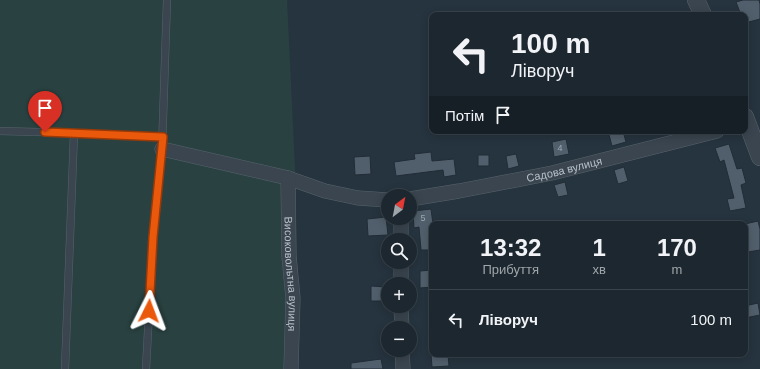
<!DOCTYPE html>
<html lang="uk">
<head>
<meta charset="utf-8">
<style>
	:root { --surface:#1c272f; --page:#252f37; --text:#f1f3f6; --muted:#a0a5aa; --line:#3a444b }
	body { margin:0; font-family:Helvetica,sans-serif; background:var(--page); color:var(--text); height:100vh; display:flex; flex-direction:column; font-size:15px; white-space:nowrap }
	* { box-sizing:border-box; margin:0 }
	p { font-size:13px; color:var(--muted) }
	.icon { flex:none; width:22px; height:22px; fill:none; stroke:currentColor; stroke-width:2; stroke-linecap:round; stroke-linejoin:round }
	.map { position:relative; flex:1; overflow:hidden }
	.side { position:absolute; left:429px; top:221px; width:319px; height:136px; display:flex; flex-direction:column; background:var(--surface); border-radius:8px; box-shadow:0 2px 10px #0003,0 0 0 1px var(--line) }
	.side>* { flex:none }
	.hud { position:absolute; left:429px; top:12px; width:319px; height:122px; border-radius:8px; box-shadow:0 2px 10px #0003,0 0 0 1px var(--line); background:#1c272f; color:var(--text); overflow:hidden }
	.needle { width:26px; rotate:32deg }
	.buttons { position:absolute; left:381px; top:189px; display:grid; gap:8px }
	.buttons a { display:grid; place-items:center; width:36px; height:36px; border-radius:50%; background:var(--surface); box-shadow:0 2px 10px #0003,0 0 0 1px var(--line); font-size:20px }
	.pin { position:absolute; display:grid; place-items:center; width:34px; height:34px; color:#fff; margin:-41px -17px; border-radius:50% 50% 50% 0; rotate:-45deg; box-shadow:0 0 4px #0007 }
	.pin .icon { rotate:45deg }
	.me { position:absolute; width:44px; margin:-22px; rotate:3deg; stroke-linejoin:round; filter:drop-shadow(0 0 3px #0008) }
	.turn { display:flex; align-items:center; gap:14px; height:84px; padding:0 16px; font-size:18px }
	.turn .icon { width:52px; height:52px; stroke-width:2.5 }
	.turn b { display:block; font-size:28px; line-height:34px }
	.then { display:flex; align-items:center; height:38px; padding:0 16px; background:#0003; gap:8px; font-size:15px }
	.eta { display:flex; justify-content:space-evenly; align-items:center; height:68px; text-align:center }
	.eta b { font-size:24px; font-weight:800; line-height:28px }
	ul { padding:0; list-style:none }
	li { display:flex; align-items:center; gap:12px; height:60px; padding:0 16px; border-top:1px solid var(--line) }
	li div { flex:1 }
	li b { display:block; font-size:15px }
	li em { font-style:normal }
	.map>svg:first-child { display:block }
	.green { fill:#294241 }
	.building { fill:#515f6c; stroke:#212c36 }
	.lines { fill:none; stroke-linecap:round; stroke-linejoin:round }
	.service-casing { stroke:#58636c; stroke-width:8 }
	.minor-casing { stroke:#58636c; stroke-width:15 }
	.tertiary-casing { stroke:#58636c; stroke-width:18 }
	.service { stroke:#3a454f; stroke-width:7 }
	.minor { stroke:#3a454f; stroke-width:14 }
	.tertiary { stroke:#3a454f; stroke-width:17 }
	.route-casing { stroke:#983908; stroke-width:10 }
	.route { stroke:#ea580c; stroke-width:7 }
	.labels { text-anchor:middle; stroke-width:4; stroke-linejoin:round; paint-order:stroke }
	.number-label { font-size:9px; fill:#9da8b2 }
	.street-label { font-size:11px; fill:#b6c0c9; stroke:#1f2a34 }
</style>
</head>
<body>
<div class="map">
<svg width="760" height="369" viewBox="0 0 760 369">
	<rect width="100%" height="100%" fill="#26343f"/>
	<path class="green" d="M0 0H287L296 190 297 369H0Z"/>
	<g class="building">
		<path d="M743 0H759L760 4V19L745 23V15H741L736 2Z"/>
		<path d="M608 131H623L626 142 612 146Z"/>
		<path d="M566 139 569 154 554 157 552 142Z"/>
		<path d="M729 144 737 169 742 168 746 183 741 185 746 208 730 211 727 199 734 198 724 160 720 162 715 148Z"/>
		<path d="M431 152 432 161 454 159 456 175 444 177 443 170 396 176 394 162 415 159 414 154Z"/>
		<path d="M516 154 519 166 508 169 506 156Z"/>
		<rect x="478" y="155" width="11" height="11"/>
		<path d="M370 156 371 174 355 175 354 157Z"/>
		<path d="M624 167 628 181 618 184 614 170Z"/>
		<path d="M565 182 568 195 558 197 554 185Z"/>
		<path d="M431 209 433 224H432V250H421L419 227 414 228 413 211Z"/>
		<path d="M386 217 388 235 368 236 367 219Z"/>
		<path d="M758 221 760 229V250L748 252 745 236V224Z"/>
		<path d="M432 270V287L420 288V271Z"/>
		<path d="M371 286 386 287V301H371Z"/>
		<path d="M758 303 760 315 745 318V306Z"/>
		<path d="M431 354H448L449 366 432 367Z"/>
		<path d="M381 359 383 369H351V363Z"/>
	</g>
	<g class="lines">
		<defs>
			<g id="service">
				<path d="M0 131 74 133 163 137"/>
				<path d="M65 369 74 133"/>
				<path d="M146 369 153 237 162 149 167 0"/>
			</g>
			<g id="minor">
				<path d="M162 149 288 178 325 191 358 198 388 200"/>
				<path id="s1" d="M288 178 289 256 293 298 291 369"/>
				<path id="s2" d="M410 199 459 191 552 173 717 131"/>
				<path d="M401 240V218"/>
				<path d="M401 262V284"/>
				<path d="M401 306 402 328"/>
				<path d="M402 350 403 369"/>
			</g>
			<g id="tertiary">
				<path d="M696 0 703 15"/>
				<path d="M745 117 760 157"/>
			</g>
		</defs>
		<use href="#service" class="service-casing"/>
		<use href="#minor" class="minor-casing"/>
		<use href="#tertiary" class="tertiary-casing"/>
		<use href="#service" class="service"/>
		<use href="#minor" class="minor"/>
		<use href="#tertiary" class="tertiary"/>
	</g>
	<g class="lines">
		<defs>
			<path id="route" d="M45 132 163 137 153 237 149 311"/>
		</defs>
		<use href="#route" class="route-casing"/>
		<use href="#route" class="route"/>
	</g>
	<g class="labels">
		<g class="number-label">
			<text x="560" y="151">4</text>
			<text x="423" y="221">5</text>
		</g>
		<g class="street-label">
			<text dy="4" stroke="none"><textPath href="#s2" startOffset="157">Садова вулиця</textPath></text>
			<text dy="4" stroke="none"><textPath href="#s1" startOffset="96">Високовольтна вулиця</textPath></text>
		</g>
	</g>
</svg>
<div class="buttons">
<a><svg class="needle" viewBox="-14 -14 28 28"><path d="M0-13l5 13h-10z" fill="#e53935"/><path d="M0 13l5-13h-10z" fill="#a0a5aa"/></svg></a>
<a><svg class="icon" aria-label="search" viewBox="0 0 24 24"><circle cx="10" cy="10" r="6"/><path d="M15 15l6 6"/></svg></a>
<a>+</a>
<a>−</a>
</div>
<div class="pin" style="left:45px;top:132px;background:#d93025"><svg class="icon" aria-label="arrive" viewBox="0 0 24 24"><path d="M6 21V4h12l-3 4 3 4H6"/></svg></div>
<svg class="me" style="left:149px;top:311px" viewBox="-20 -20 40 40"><path d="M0-17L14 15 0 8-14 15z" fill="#ea580c" stroke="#fff" stroke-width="4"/></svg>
<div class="hud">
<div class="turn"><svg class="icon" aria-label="left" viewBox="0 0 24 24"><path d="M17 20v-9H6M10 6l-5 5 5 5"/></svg><div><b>100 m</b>Ліворуч</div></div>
<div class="then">Потім<svg class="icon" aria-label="arrive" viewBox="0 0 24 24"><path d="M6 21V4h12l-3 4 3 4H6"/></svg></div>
</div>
<section class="side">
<div class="eta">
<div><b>13:32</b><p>Прибуття</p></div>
<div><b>1</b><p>хв</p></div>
<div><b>170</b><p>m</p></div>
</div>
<ul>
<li><svg class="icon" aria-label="left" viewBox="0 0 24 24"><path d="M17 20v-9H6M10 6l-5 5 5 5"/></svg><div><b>Ліворуч</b></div><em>100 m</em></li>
</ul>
</section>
</div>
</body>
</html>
